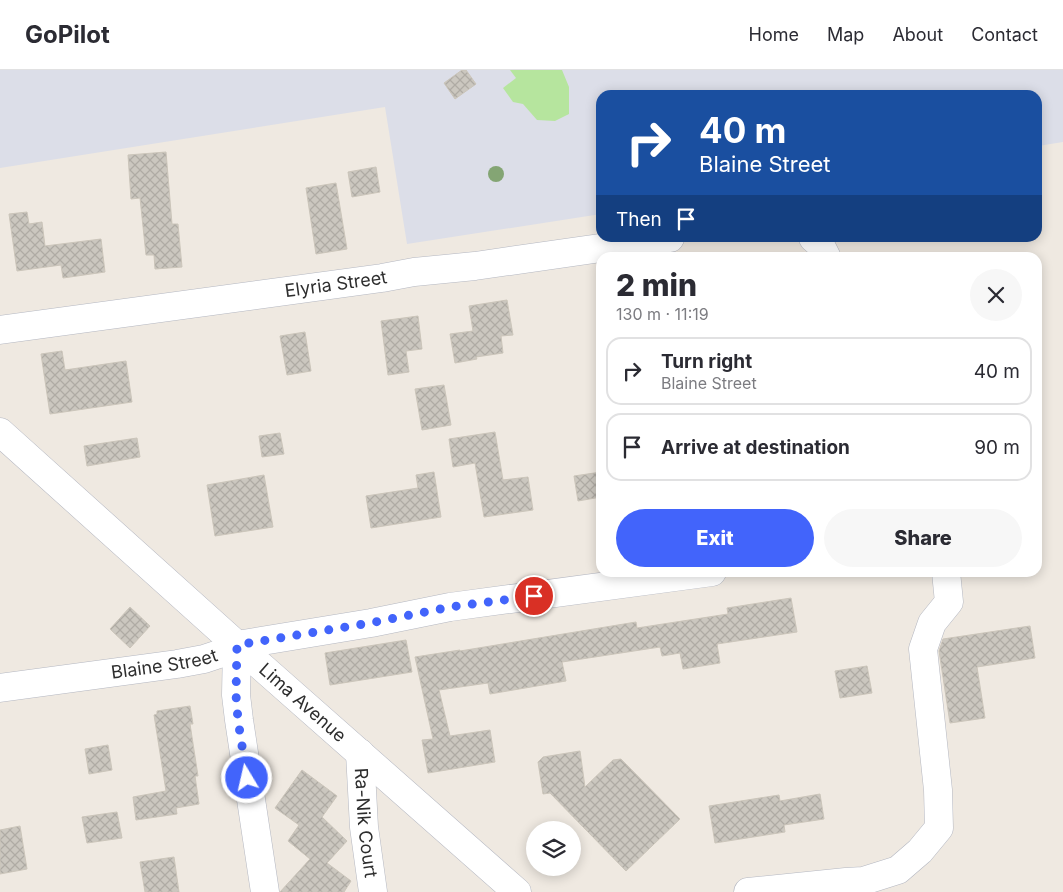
<!DOCTYPE html>
<html lang="en">
<head>
<meta charset="utf-8">
<style>
	:root { --surface:#fff; --page:#f7f7f7; --text:#2b2b33; --muted:#7c7c81; --line:#e1e1e2; --accent:#4264fb }
	body { margin:0; font-family:Inter,sans-serif; background:var(--page); color:var(--text); height:100vh; display:flex; flex-direction:column; font-size:19px; white-space:nowrap }
	* { box-sizing:border-box; margin:0 }
	p { font-size:16px; color:var(--muted) }
	.icon { flex:none; width:28px; height:28px; fill:none; stroke:currentColor; stroke-width:2; stroke-linecap:round; stroke-linejoin:round }
	.map { position:relative; flex:1; overflow:hidden }
	.drawer { position:absolute; left:596px; top:182px; width:446px; height:325px; display:flex; flex-direction:column; background:var(--surface); border-radius:15px; box-shadow:0 2px 12px #0003 }
	.drawer>* { flex:none }
	.top-card { position:absolute; left:596px; top:20px; width:446px; height:152px; border-radius:15px; box-shadow:0 2px 12px #0003; background:#1a4fa0; color:#fff; overflow:hidden }
	.tools { position:absolute; left:526px; top:751px; display:grid; gap:10px }
	.tools a { display:grid; place-items:center; width:55px; height:55px; border-radius:50%; background:var(--surface); box-shadow:0 2px 12px #0003; font-size:25px }
	.pin { position:absolute; display:grid; place-items:center; width:42px; height:42px; color:#fff; margin:-21px; border:2px solid #fff; border-radius:50%; box-shadow:0 1px 5px #0007 }
	.me { position:absolute; width:55px; margin:-28px; rotate:351deg; stroke-linejoin:round; filter:drop-shadow(0 0 4px #0008) }
	.turn { display:flex; align-items:center; gap:18px; height:105px; padding:0 20px; font-size:22px }
	.turn .icon { width:65px; height:65px; stroke-width:2.5 }
	.turn b { display:block; font-size:35px; line-height:42px }
	.then { display:flex; align-items:center; height:48px; padding:0 20px; background:#0003; gap:10px; font-size:19px }
	.round { display:grid; place-items:center; flex:none; width:52px; height:52px; border-radius:26px; background:var(--page) }
	.headline { display:flex; align-items:center; justify-content:space-between; height:85px; padding:0 20px }
	h1 { font-size:30px; font-weight:800; line-height:38px }
	.button { display:flex; gap:10px; margin-top:auto; padding:10px 20px }
	.button a { flex:1; height:58px; border-radius:30px; background:var(--accent); color:#fff; font-size:20px; font-weight:800; line-height:58px; text-align:center }
	.button a+a { background:var(--page); color:var(--text) }
	ul { padding:0; list-style:none }
	li { display:flex; align-items:center; gap:15px; height:68px; margin:0 10px 8px; padding:0 10px; border:2px solid var(--line); border-radius:15px }
	li div { flex:1 }
	li b { display:block; font-size:19px }
	li em { font-style:normal }
	header { display:flex; align-items:center; gap:30px; box-sizing:border-box; height:70px; padding:0 25px; background:var(--surface); border-bottom:1px solid var(--line) }
	header strong { font-size:24px }
	nav { display:flex; gap:28px; margin-inline-start:auto; font-size:18px }
	.map>svg:first-child { display:block }
	.airport { fill:#dcdee8 }
	.green { fill:#b6e59e }
	.building { fill:url(#building-cross-hatch); stroke:#cbc5ba }
	.lines { fill:none; stroke-linecap:round; stroke-linejoin:round }
	.minor-casing { stroke:#b4b7c1; stroke-width:29 }
	.minor { stroke:#fff; stroke-width:28 }
	.tree { fill:#84a574 }
	.route { stroke:#4264fb; stroke-width:9; stroke-dasharray:0 16.2 }
	.labels { text-anchor:middle; stroke-width:4; stroke-linejoin:round; paint-order:stroke }
	.street-label { font-size:18px; fill:#2e2e2e; stroke:#fff }
</style>
</head>
<body>
<header>
<strong>GoPilot</strong>
<nav><a>Home</a><a>Map</a><a>About</a><a>Contact</a></nav>
</header>
<div class="map">
<svg width="1063" height="822" viewBox="0 0 1063 822">
	<defs>
		<pattern id="building-cross-hatch" width="8" height="8" patternUnits="userSpaceOnUse" patternTransform="scale(1.25)"><rect width="8" height="8" fill="#cbc7bf"/><path d="M0 0l8 8M0 8l8-8" fill="none" stroke="#afaba4"/></pattern>
	</defs>
	<rect width="100%" height="100%" fill="#efe9e1"/>
	<path class="airport" d="M0 0H1063V72L1038 76V25H601V144L407 174 385 37 0 98Z"/>
	<path class="green" d="M510 0H562L569 17V44L555 51 537 50 523 34 513 32 503 18 516 8Z"/>
	<g class="building">
		<path d="M462 0H466L476 14 455 29 444 13Z"/>
		<path d="M166 82 172 154H178L182 197 155 199 154 185H146L140 128 131 129 128 85Z"/>
		<path d="M376 97 380 122 352 127 348 102Z"/>
		<path d="M336 113 347 179 316 184 306 118Z"/>
		<path d="M27 142 29 154 42 152 45 176 101 169 105 202 63 208 61 195 17 201 9 144Z"/>
		<path d="M507 230 513 265 501 266 503 283 476 287 477 289 455 293 450 264 473 261 469 236Z"/>
		<path d="M418 246 422 279 406 281 409 302 388 305 381 251Z"/>
		<path d="M305 262 311 301 287 305 280 266Z"/>
		<path d="M62 281 65 300 126 291 132 332 50 344 41 284Z"/>
		<path d="M444 315 451 355 422 360 415 319Z"/>
		<path d="M495 362 503 410 528 407 533 440 484 447 475 393 453 397 449 369Z"/>
		<path d="M280 363 284 384 262 387 259 366Z"/>
		<path d="M137 368 140 387 87 396 84 376Z"/>
		<path d="M434 402 441 447 371 458 366 426 418 418 416 405Z"/>
		<path d="M601 402V427L578 431 574 406Z"/>
		<path d="M264 405 273 457 215 466 207 415Z"/>
		<path d="M791 528 797 562 717 574 720 593 683 599 680 583 662 586 660 577 562 592 566 611 490 624 488 613 439 620 450 666 490 660 495 692 428 703 422 670 433 669 415 587 460 580V581L636 552 637 558 728 544 727 538Z"/>
		<path d="M130 537 150 556 130 578 110 559Z"/>
		<path d="M1030 556 1035 588 977 597 985 648 950 653 939 581 943 569Z"/>
		<path d="M406 570 412 602 330 615 325 583Z"/>
		<path d="M867 596 872 623 840 628 835 601Z"/>
		<path d="M190 636 193 654H190L198 706H195L199 734 176 738 177 744 136 750 133 727 166 721 154 645 157 644V641Z"/>
		<path d="M108 675 112 700 89 704 85 679Z"/>
		<path d="M580 681 585 717 613 690 621 689 680 749 626 801 550 723 543 724 538 692 543 687Z"/>
		<path d="M302 700 337 726 322 747 347 771 327 793 351 811 344 822H280L310 789 288 771 299 755 275 738Z"/>
		<path d="M820 724 824 749 784 755 785 762 715 773 709 736 779 725 780 731Z"/>
		<path d="M117 742 122 768 87 773 82 747Z"/>
		<path d="M20 756 27 799 0 804V760Z"/>
		<path d="M174 787 179 822H145L140 792Z"/>
	</g>
	<g class="lines">
		<defs>
			<g id="minor">
				<path d="M813 168 820 174 827 188"/>
				<path id="s1" d="M0 260 382 208 414 202 475 196 670 168"/>
				<path id="s2" d="M0 362 237 575 517 822"/>
				<path d="M237 575 236 625 239 650 265 822"/>
				<path id="s3" d="M0 618 177 594 204 589 219 584 237 575 371 553 450 537 712 502"/>
				<path id="s4" d="M360 683 364 757 373 822"/>
				<path d="M748 822 846 812 863 811 898 800 920 781 939 758 938 720 923 579 932 553 949 532 946 502"/>
			</g>
		</defs>
		<use href="#minor" class="minor-casing"/>
		<use href="#minor" class="minor"/>
	</g>
	<circle class="tree" cx="496" cy="104" r="8"/>
	<g class="lines">
		<path class="route" d="M247 708 238 650 236 625 237 575 370 553 450 537 534 526"/>
	</g>
	<g class="labels">
		<g class="street-label">
			<text dy="6" stroke="none"><textPath href="#s1" startOffset="339">Elyria Street</textPath></text>
			<text dy="6" stroke="none"><textPath href="#s3" startOffset="166">Blaine Street</textPath></text>
			<text dy="6" stroke="none"><textPath href="#s2" startOffset="406">Lima Avenue</textPath></text>
			<text dy="6" stroke="none"><textPath href="#s4" startOffset="70">Ra-Nik Court</textPath></text>
		</g>
	</g>
</svg>
<div class="tools">
<a><svg class="icon" aria-label="layers" viewBox="0 0 24 24"><path d="M12 4l9 5-9 5-9-5zM3 14l9 5 9-5"/></svg></a>
</div>
<div class="pin" style="left:534px;top:526px;background:#d93025"><svg class="icon" aria-label="arrive" viewBox="0 0 24 24"><path d="M6 21V4h12l-3 4 3 4H6"/></svg></div>
<svg class="me" style="left:247px;top:708px" viewBox="-20 -20 40 40"><circle r="17" fill="#4264fb" stroke="#fff" stroke-width="3"/><path d="M0-11L8 9 0 5-8 9z" fill="#fff"/></svg>
<div class="top-card">
<div class="turn"><svg class="icon" aria-label="right" viewBox="0 0 24 24"><path d="M7 20v-9h11M14 6l5 5-5 5"/></svg><div><b>40 m</b>Blaine Street</div></div>
<div class="then">Then<svg class="icon" aria-label="arrive" viewBox="0 0 24 24"><path d="M6 21V4h12l-3 4 3 4H6"/></svg></div>
</div>
<section class="drawer">
<div class="headline"><div><h1>2 min</h1><p>130 m · 11:19</p></div><a class="round"><svg class="icon" aria-label="close" viewBox="0 0 24 24"><path d="M6 6l12 12M18 6L6 18"/></svg></a></div>
<ul>
<li><svg class="icon" aria-label="right" viewBox="0 0 24 24"><path d="M7 20v-9h11M14 6l5 5-5 5"/></svg><div><b>Turn right</b><p>Blaine Street</p></div><em>40 m</em></li>
<li><svg class="icon" aria-label="arrive" viewBox="0 0 24 24"><path d="M6 21V4h12l-3 4 3 4H6"/></svg><div><b>Arrive at destination</b></div><em>90 m</em></li>
</ul>
<div class="button"><a>Exit</a><a>Share</a></div>
</section>
</div>
</body>
</html>
